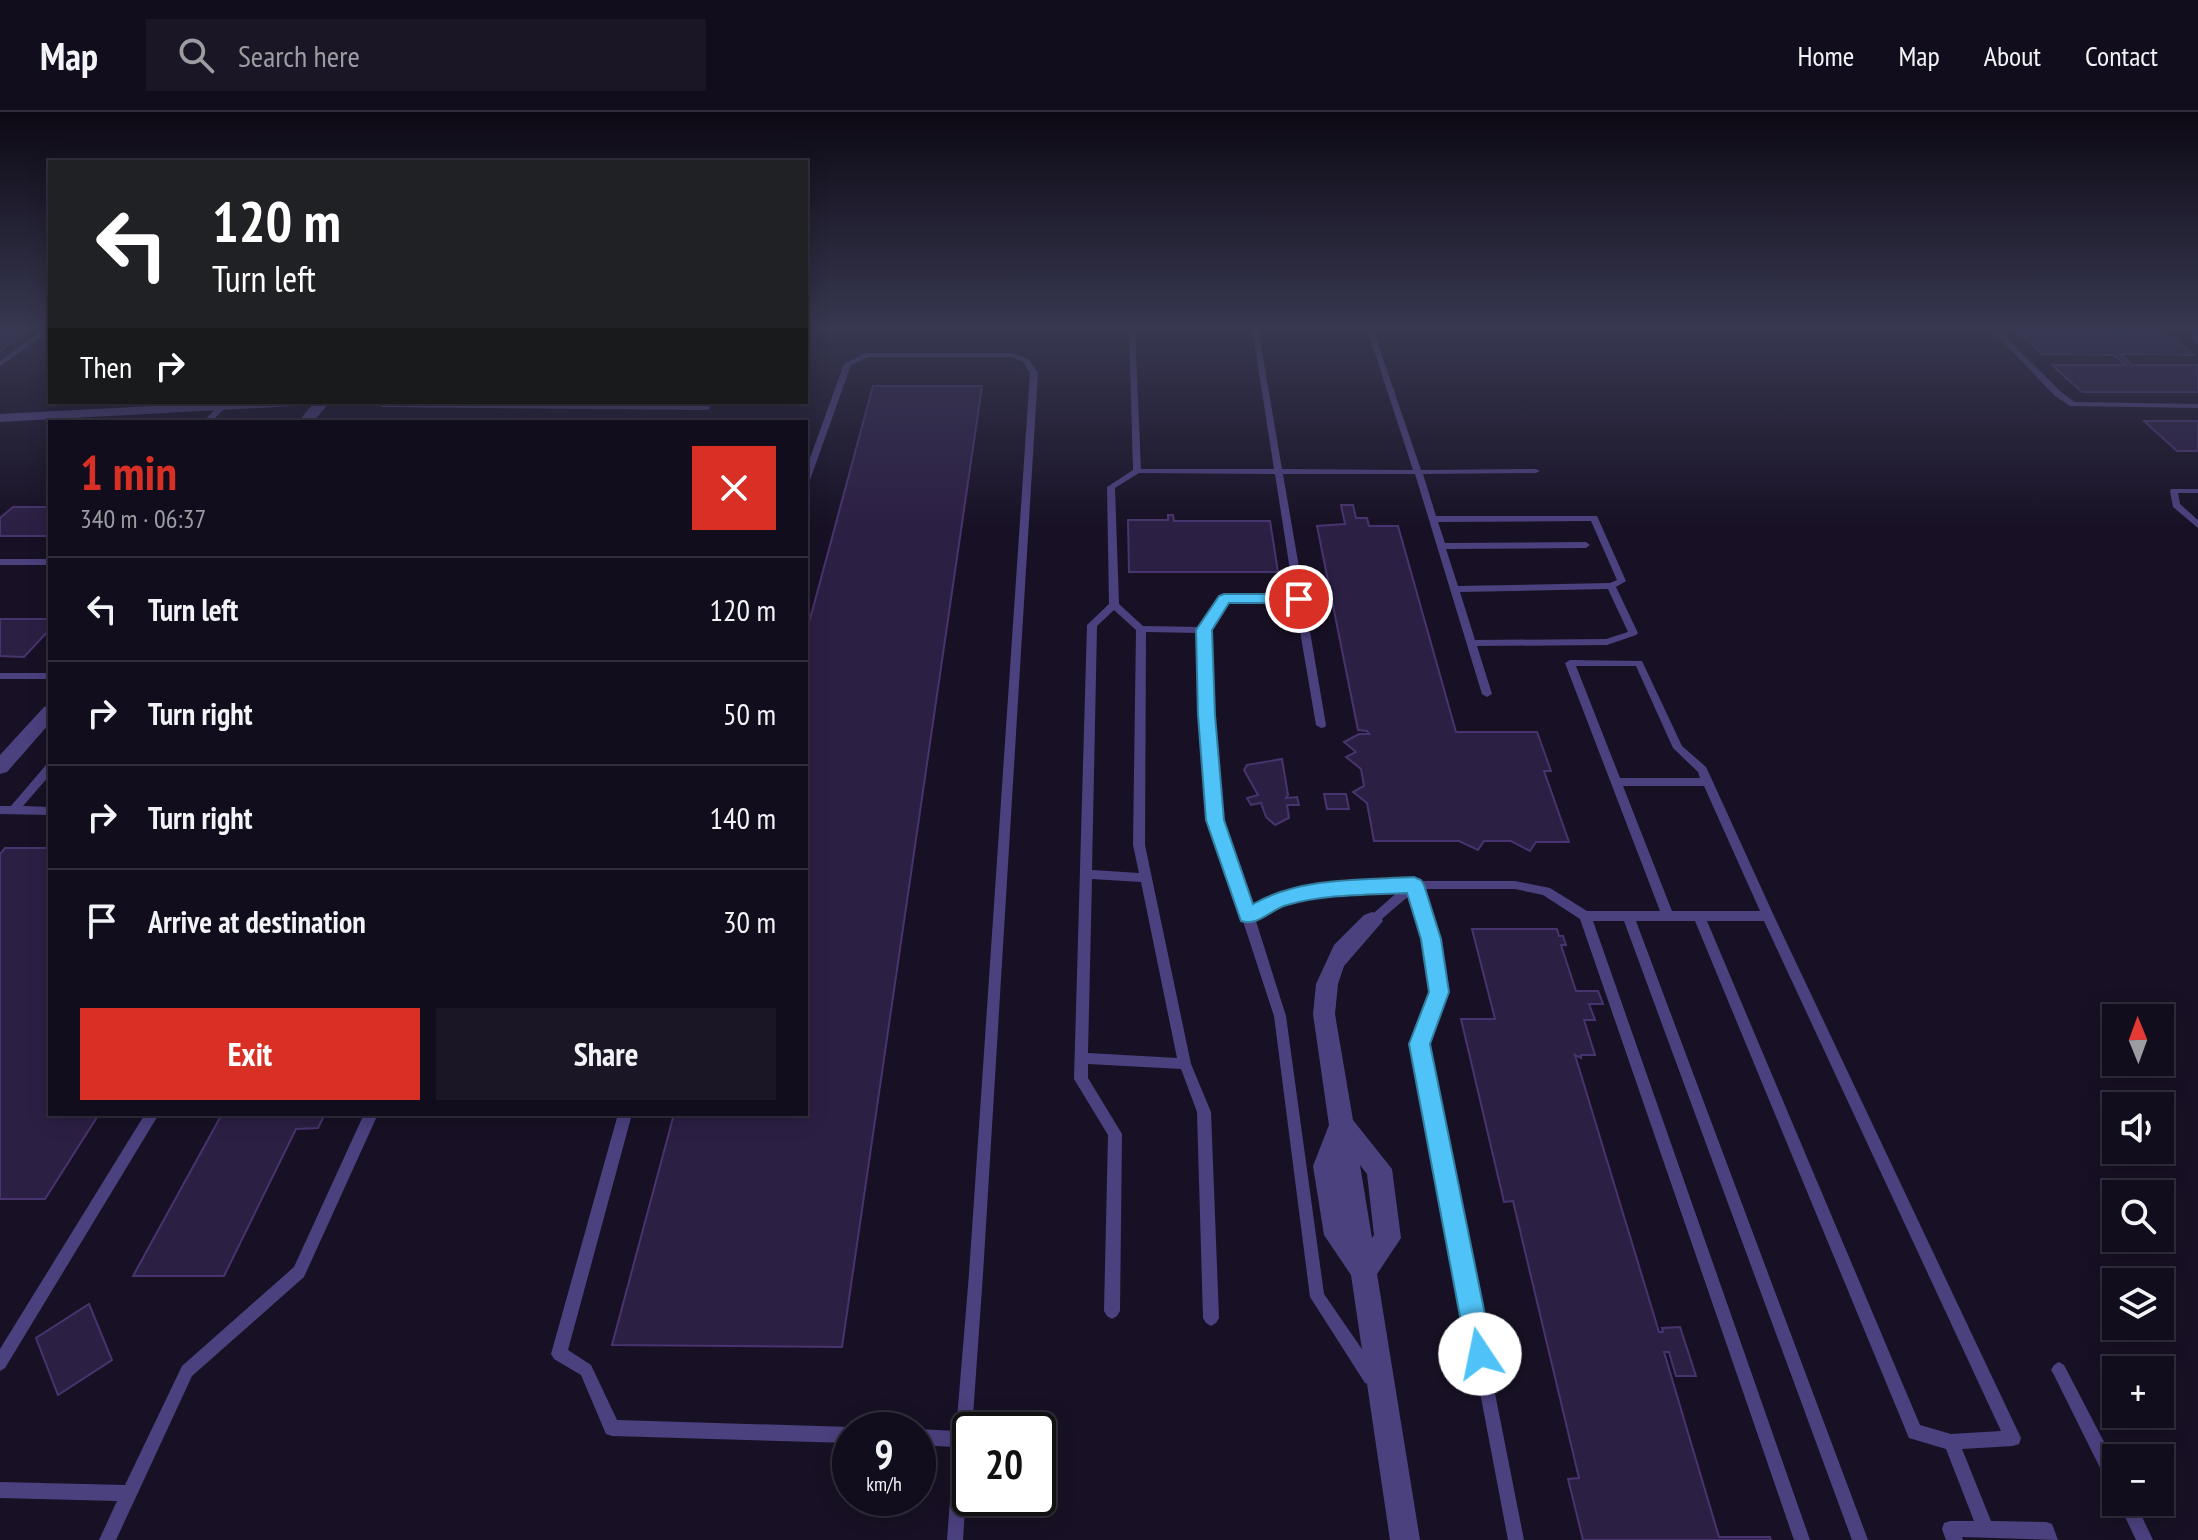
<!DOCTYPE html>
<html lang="en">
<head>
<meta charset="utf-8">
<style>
	:root { --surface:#120d1c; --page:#1b1625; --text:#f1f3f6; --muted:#9c9ca3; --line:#312d3b; --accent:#d93025 }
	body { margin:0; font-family:"PT Sans Narrow",sans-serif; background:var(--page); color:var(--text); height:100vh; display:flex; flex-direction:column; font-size:30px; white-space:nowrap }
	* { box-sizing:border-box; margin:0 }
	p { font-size:26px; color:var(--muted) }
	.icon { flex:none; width:44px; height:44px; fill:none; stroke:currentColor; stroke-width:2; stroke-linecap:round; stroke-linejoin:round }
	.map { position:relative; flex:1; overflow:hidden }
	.side { position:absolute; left:48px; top:308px; width:760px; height:696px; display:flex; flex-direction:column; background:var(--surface); border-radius:0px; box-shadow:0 4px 20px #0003,0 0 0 2px var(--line) }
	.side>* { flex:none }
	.hud { position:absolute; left:48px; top:48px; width:760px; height:244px; border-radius:0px; box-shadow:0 4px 20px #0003,0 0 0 2px var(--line); background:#202124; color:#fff; overflow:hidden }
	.needle { width:52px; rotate:359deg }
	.buttons { position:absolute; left:2102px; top:892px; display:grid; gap:16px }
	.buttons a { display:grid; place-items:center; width:72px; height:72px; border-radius:0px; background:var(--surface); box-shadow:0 4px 20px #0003,0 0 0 2px var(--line); font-size:40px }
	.speed { position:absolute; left:832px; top:1300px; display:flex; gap:16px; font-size:40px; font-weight:700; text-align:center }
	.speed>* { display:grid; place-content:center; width:104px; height:104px; border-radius:50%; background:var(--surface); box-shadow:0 4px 20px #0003,0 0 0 2px var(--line); line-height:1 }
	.speed small { font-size:20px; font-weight:400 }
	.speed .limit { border:4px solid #111; border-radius:12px; background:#fff; color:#111 }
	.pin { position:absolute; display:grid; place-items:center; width:68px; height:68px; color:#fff; margin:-34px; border:4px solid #fff; border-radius:50%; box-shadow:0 2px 8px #0007 }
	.me { position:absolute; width:88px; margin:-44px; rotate:349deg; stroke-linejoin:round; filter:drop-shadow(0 0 6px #0008) }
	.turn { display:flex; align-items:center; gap:28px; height:168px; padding:0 32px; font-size:36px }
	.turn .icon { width:104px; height:104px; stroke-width:2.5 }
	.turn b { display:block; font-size:56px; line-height:68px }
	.then { display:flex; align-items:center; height:76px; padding:0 32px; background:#0003; gap:16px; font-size:30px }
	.round { display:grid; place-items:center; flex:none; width:84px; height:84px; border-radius:0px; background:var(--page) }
	.overview { display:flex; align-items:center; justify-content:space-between; height:136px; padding:0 32px }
	h1 { font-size:48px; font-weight:800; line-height:60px; color:var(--accent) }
	.action { display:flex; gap:16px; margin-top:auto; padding:16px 32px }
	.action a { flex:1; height:92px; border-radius:0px; background:var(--accent); color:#fff; font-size:32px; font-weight:800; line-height:92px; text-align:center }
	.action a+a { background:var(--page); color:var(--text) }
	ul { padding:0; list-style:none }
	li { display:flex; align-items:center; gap:24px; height:104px; padding:0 32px; border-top:2px solid var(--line) }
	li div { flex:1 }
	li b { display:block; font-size:30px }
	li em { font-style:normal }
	header { display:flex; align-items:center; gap:48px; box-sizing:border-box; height:112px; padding:0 40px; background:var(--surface); border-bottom:2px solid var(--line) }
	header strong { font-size:38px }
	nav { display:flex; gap:44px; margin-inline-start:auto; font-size:28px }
	.search { width:560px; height:72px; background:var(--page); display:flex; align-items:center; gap:20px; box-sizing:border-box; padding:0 28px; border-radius:0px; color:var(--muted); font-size:30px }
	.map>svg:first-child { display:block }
	.building { fill:#2c1f44; stroke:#47346e; stroke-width:2 }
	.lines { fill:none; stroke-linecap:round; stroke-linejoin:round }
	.lane { fill:#4c417f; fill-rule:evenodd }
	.street { fill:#4c417f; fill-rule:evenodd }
	.route { fill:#4fc3f7; stroke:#337fa1; stroke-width:2 }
</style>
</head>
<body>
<header>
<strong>Map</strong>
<div class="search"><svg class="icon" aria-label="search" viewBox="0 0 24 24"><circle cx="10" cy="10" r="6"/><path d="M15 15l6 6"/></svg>Search here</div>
<nav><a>Home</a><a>Map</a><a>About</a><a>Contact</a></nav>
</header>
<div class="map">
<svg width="2198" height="1428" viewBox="0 0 2198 1428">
	<rect width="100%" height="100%" fill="#181125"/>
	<g class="building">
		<path d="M0 216H30L0 239Z"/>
		<path d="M2035 216 2163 218 2194 243 2120 242 2132 253H2198V280H2082L2052 253H2126L2114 243 2042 242 2015 218Z"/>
		<path d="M873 274H982L842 1235 612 1233 674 1002H806V522Z"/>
		<path d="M2144 309H2198V339H2177Z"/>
		<path d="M1341 393H1353L1356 406H1367L1369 414H1398L1456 620H1537L1551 659H1544L1569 730H1536L1530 739 1511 729H1484L1478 738 1459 729H1374L1367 691 1353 680 1364 674 1361 657 1346 645 1356 640 1344 630 1359 622H1369L1367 619 1358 618 1317 414 1345 412Z"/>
		<path d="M13 395H50V424H0V406Z"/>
		<path d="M1168 403H1173L1174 409H1270L1278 460H1129L1128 408H1168Z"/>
		<path d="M0 507H50V517L24 545 0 544Z"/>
		<path d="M1282 647 1288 683 1286 686 1297 685 1299 693H1287L1289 706 1275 713 1266 705 1261 691 1251 693 1247 686 1258 683 1244 658 1247 653Z"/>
		<path d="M1324 682H1346L1349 697H1327Z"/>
		<path d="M5 736H50V1002H99L45 1087H0V742Z"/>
		<path d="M1472 817H1557L1559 824H1563L1566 833H1561L1576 879H1598L1603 892H1589L1595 908H1584L1595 943H1581V946L1575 943 1659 1220H1663L1662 1216 1680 1215 1696 1264H1676L1669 1240H1664L1719 1425H1770L1771 1428H1583L1568 1367 1579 1366 1513 1089 1504 1090 1461 907H1495Z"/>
		<path d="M222 1002H325L318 1016 296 1017 224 1164H133Z"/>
		<path d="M89 1192 112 1248 58 1283 36 1226Z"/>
	</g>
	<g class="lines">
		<g class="lane">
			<path d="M45 216H50V219L0 254V249Z"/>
			<path d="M1129 216H1135L1141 357H1274L1252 216H1258L1282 357 1413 358 1369 223 1372 221 1375 223 1421 358 1536 357 1540 359 1536 361 1423 362 1436 404H1597L1626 469 1616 475 1638 521 1636 523 1607 533 1477 534 1492 582 1487 585 1482 582 1415 362H1283L1326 613 1325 615 1321 616 1316 613 1295 490H1227L1209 518 1211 603 1220 708 1251 797 1280 781 1331 773 1414 769H1515L1550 776 1587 799H1660L1565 551 1570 548 1642 549 1682 634 1706 655 1713 670 1774 804 2021 1326 2019 1332 2013 1334 1962 1337 1991 1409 2046 1410 2052 1412 2058 1428 1962 1425 1963 1428H1946L1942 1417 1944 1411 1950 1409H1974L1946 1337 1909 1326 1695 809H1636L1868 1428H1852L1624 809H1593L1810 1428H1794L1580 807 1543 783 1515 777H1421L1437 827 1445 880 1426 932 1524 1428H1508L1414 932 1433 880 1425 827 1411 782 1376 812H1368L1366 809 1368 806 1400 778 1331 781 1283 790 1255 806 1286 904 1324 1182 1377 1259 1379 1265 1377 1271 1371 1273 1365 1271 1310 1185 1274 904 1210 708 1201 603 1199 521 1146 520 1145 733 1191 952 1211 1000 1219 1206 1216 1211 1211 1214 1206 1211 1203 1206 1197 1000 1181 957 1088 952V966L1122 1022 1120 1199 1117 1204 1112 1207 1107 1204 1104 1199 1108 1023 1074 967 1087 513 1109 492 1107 375 1133 358ZM1139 361 1275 362 1294 484H1224L1221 485 1201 515 1143 514 1119 492 1115 376ZM1591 409 1617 468 1610 471 1458 474 1446 437 1586 436 1590 433 1586 430 1445 431 1438 410ZM1608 477 1628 520 1606 527 1475 528 1460 480ZM1114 498 1136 518 1133 733 1139 761 1092 758 1097 514ZM1576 554H1636L1673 636 1698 660 1700 666H1620ZM1623 674H1704L1760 799H1672ZM1092 767 1141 770 1177 946 1088 941ZM1707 809H1764L2001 1319 1951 1322 1920 1313Z"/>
			<path d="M1990 216H1997L2061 280 2075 290 2198 292V296L2070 294 2055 284Z"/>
			<path d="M2198 220V232L2196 231 2191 223Z"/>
			<path d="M865 241H1012L1029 247 1038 261 983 1162 972 1318H970L963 1428H947L954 1335 918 1333V1318H916L918 1317 956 1319 969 1162 1030 261 1023 250 1012 245H869L851 253 810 368 806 370V357L844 252Z"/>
			<path d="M374 290 707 294 711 296 707 298 382 295Z"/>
			<path d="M219 293 226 295 211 310H203Z"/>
			<path d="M2171 377H2198V381H2178L2180 392 2198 408V416L2173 395 2170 379Z"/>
			<rect x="0" y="447" width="50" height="6"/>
			<rect x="0" y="561" width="50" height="6"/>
			<path d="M50 652V663L23 694 50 695V703L0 702V694H11L46 653Z"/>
			<path d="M145 1002H159L5 1256 0 1259V1237Z"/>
			<path d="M364 1002H378L304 1165 192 1264 116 1428H99L117 1389 0 1386V1370L125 1373 182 1254 294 1155Z"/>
			<path d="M618 1002H632L568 1238 591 1253 617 1308 850 1315 856 1318H850V1331L612 1324 606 1322 581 1263 554 1247 551 1242Z"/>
			<path d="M2059 1250 2064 1253 2116 1353V1378L2110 1376 2054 1263 2051 1258 2054 1253Z"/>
			<path d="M2118 1390H2135L2153 1428H2136Z"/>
		</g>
		<g class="street">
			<path d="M2186 216H2198V222Z"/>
			<path d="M230 290H330L313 310H298L312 293 0 310V302Z"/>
			<path d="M50 593V611L7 660 0 662V643L44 595Z"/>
			<path d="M1372 800 1380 803 1383 809 1344 854 1338 872 1335 902 1353 1008 1392 1057 1401 1126 1377 1162 1420 1428H1390L1351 1163 1324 1123 1313 1054 1329 1013 1313 902 1316 872 1334 833 1364 803ZM1360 1053 1367 1062 1374 1123 1372 1126Z"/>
		</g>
	</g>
	<linearGradient id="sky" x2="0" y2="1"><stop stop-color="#0d0914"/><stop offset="0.52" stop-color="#373851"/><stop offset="1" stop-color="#373851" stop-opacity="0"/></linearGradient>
	<rect width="2198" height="416" fill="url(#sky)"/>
	<path class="route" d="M1224 482H1299L1307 487 1299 491H1229L1212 518 1215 603 1224 708 1253 792C1301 765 1361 768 1414 765L1421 768 1424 773 1441 827 1449 880 1430 932 1493 1242 1489 1251 1480 1255 1471 1251 1467 1242 1409 932 1429 880 1421 827 1407 781C1367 783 1326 782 1287 793 1271 797 1258 815 1241 809L1206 708 1198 603 1196 518 1219 484Z"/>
</svg>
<div class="buttons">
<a><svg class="needle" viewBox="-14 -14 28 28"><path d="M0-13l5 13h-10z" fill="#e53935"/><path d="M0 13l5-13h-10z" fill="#9c9ca3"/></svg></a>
<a><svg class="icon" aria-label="sound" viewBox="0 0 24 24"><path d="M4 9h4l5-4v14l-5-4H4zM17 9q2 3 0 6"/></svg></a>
<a><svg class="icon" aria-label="search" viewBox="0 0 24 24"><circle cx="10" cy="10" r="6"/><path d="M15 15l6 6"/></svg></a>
<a><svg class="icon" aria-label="layers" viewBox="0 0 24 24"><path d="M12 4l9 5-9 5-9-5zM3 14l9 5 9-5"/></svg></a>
<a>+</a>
<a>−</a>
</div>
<div class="speed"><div>9<small>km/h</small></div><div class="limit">20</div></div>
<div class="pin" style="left:1299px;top:487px;background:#d93025"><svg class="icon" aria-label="arrive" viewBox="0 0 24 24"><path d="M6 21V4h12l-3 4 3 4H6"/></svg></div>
<svg class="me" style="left:1480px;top:1242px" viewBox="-20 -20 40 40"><circle r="19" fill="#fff"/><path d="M0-13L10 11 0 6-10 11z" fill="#4fc3f7"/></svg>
<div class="hud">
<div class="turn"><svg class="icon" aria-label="left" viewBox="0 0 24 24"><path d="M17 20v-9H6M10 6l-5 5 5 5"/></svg><div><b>120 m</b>Turn left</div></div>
<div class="then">Then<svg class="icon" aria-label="right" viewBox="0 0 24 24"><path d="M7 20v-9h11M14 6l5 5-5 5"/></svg></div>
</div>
<section class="side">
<div class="overview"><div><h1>1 min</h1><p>340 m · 06:37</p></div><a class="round" style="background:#d93025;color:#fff"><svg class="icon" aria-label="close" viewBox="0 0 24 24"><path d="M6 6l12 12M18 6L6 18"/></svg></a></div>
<ul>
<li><svg class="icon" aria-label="left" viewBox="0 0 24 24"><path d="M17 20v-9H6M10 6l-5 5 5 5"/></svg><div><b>Turn left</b></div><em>120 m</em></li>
<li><svg class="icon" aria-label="right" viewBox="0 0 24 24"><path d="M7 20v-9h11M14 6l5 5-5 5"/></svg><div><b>Turn right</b></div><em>50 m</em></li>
<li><svg class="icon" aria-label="right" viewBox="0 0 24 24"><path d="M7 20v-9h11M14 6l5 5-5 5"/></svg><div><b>Turn right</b></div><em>140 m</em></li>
<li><svg class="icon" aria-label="arrive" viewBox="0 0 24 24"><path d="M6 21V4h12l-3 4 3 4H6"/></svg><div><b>Arrive at destination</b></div><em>30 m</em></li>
</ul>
<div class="action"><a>Exit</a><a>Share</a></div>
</section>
</div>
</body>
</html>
